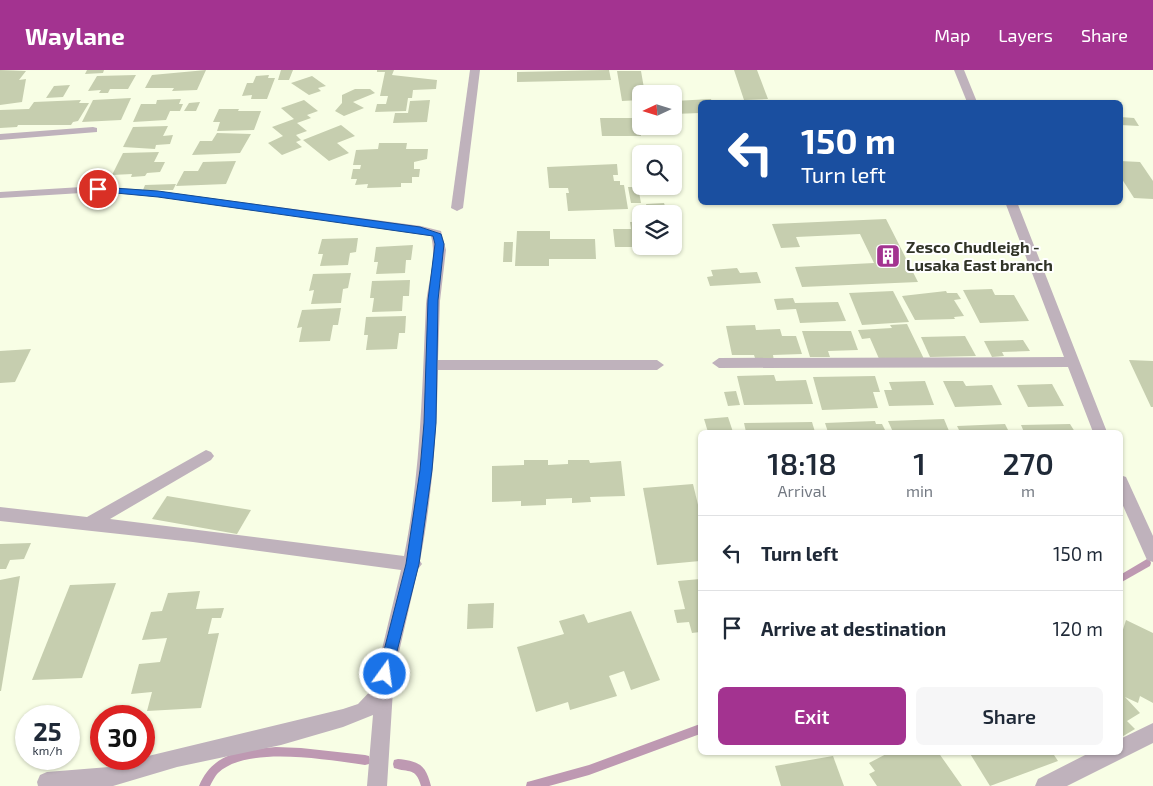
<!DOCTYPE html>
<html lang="en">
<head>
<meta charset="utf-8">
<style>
	:root { --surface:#fff; --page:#f6f6f7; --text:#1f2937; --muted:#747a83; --line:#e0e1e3; --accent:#a33390 }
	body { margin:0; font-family:"Exo 2",sans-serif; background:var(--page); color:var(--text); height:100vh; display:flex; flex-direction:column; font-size:19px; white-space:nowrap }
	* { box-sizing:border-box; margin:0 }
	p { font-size:16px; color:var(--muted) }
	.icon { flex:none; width:28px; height:28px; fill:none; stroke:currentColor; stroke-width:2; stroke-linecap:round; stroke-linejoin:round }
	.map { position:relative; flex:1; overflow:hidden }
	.sheet { position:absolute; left:698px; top:360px; width:425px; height:325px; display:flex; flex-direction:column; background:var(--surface); border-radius:8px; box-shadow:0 1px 4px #0004 }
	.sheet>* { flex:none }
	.guide { position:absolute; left:698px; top:30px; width:425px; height:105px; border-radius:8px; box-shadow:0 1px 4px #0004; background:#1a4fa0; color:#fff; overflow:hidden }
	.needle { width:32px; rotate:266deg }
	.controls { position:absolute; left:632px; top:15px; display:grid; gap:10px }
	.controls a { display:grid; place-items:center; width:50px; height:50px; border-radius:8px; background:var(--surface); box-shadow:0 1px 4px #0004; font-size:25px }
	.speed { position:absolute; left:15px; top:635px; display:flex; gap:10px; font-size:25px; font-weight:700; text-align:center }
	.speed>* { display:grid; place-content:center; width:65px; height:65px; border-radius:50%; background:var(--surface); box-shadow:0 1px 4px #0004; line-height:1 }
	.speed small { font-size:12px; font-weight:400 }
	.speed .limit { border:8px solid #d22; background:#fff; color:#111 }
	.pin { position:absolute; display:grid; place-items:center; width:42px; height:42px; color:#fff; margin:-21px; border:2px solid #fff; border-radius:50%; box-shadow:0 1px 5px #0007 }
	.me { position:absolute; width:55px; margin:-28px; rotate:14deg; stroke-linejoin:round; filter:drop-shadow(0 0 4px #0008) }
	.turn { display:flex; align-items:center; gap:18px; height:105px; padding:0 20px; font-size:22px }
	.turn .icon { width:65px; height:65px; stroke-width:2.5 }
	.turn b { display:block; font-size:35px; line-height:42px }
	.eta { display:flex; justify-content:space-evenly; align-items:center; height:85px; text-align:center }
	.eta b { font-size:30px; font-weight:600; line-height:35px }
	.cta { display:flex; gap:10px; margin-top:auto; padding:10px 20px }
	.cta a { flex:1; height:58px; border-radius:8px; background:var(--accent); color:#fff; font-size:20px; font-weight:600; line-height:58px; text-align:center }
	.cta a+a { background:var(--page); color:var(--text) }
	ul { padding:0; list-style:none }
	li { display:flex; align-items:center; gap:15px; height:75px; padding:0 20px; border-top:1px solid var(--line) }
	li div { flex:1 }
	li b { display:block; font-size:19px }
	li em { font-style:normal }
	header { display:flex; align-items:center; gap:30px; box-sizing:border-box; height:70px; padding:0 25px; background:var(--accent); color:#fff }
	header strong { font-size:24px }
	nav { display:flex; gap:28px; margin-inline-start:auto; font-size:18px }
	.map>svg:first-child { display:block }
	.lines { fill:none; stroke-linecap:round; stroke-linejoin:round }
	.stream { fill:#be99b2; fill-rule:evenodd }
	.building { fill:#c6ceaf }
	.minor { fill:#bfb2bc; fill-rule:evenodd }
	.route { fill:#1a73e8; stroke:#114b97 }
	.labels { text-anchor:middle; stroke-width:4; stroke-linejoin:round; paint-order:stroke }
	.poi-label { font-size:16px; font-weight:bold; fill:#313427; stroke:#fff; text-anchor:start }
</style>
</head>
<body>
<header>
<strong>Waylane</strong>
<nav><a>Map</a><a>Layers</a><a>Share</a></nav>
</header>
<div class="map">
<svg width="1153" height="716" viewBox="0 0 1153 716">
	<rect width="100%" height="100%" fill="#f8fee5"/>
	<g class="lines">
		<g class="stream">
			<path d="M1147 489 1150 490 1151 493 1150 496 1120 513V505Z"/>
			<path d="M700 654V664L589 705 549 716H526L527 712 531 711 589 695Z"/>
			<path d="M276 677 301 678 365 685 369 686 370 690 369 694 365 695C328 690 247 675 218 703 215 706 212 712 210 716H199C213 682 243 680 276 677Z"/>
			<path d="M398 689C419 691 426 695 431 716H421C416 697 409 703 394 698L393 694 394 690Z"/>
		</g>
	</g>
	<g class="building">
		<path d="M0 0 26 1 19 10 5 12 26 9 22 32 0 35Z"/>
		<path d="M87 0H104L103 3 85 4Z"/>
		<path d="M206 0 197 20 172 21 174 18H145L152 5Z"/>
		<path d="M281 0H293L289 10H278Z"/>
		<path d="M377 0H394L392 5 437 10 436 19 413 20 412 28H408L406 41 375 42 377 34H386L388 26H380L385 2H377Z"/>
		<path d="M609 0 611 10 517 12V2Z"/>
		<path d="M734 0H757L768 29 744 30Z"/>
		<path d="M617 1H641L645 24H641V30L622 31Z"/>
		<path d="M136 5 128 19H110L108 23H99L101 20 88 21 97 6Z"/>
		<path d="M269 5 268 8H275L267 29H251L252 25 242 26 247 13H253L256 6Z"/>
		<path d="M312 6 326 16 318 18 321 21 309 25 291 13Z"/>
		<path d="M70 15 63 27 46 28 54 16Z"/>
		<path d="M355 19H370L375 23 353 32 364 38 344 46 335 41 342 33V25Z"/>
		<path d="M131 28 121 50 82 52 93 30Z"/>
		<path d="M181 29 179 34H183L180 41H170L166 50 133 52 141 34H156L157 30Z"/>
		<path d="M711 29 712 32H700V43L674 44V31Z"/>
		<path d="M81 30 79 33H89L78 51 73 52 71 55H18L17 57 0 58V40L29 39 34 32Z"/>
		<path d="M304 30 318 41 307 45 311 48 297 53 307 61 296 65 301 70 296 72 302 77 282 85 268 73 283 66 272 57 294 49 281 38Z"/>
		<path d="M430 30 427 52 393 53 395 43H408L410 31Z"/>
		<path d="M200 32 196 41H184L189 33Z"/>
		<path d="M219 39H239L238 41H261L254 60 217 61 220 52H213Z"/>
		<path d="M1120 47 1134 48 1139 56 1120 55Z"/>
		<path d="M600 48H638L641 66H602Z"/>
		<path d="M341 55 355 66 337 73 349 83 329 91 303 70Z"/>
		<path d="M168 56 163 66 173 65 170 74 156 75 155 79 123 77 133 57Z"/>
		<path d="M642 56H655L656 62 643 63Z"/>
		<path d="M217 63 251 64 240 83 192 85 200 71H212Z"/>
		<path d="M379 73H407L406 79H428L427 89 414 92V99H420L419 107H412V113H401V117L367 118 368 114 355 115 357 109H351L353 99H360L361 95H353L356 80 378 79Z"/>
		<path d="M159 82 154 92H165L160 102 147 103 145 106 131 107 132 104 112 105 123 83Z"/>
		<path d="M236 91 226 114 176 116 184 101H198L203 92Z"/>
		<path d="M1120 91 1140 92 1153 111V129L1134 128 1120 106Z"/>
		<path d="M617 94 618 105H613L614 111H620V115H624L628 139 568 141 566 123H569L568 118H549L547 97Z"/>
		<path d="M176 114 173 120H143L145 115Z"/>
		<path d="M628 117H638L641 133H631Z"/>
		<path d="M664 133 666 139 648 140 646 134Z"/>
		<path d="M886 149 918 212 802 217 795 197 874 193 860 164 796 167 800 177 781 178 772 154Z"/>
		<path d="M630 152H641L640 177H615L613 159H631Z"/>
		<path d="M517 161H550V169H595L596 189H549V196H515Z"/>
		<path d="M358 168 356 182 350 183 348 195 320 196 323 184H318L322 169Z"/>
		<path d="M504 172H513L512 192H503Z"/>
		<path d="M413 175 411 190H406L405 203 376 204 378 192H374L376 177Z"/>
		<path d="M737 198 740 203 757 202 761 213 710 216 707 207 713 206 711 200Z"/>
		<path d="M351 203 348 218 343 219 341 233 311 234 314 220 309 221 313 204Z"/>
		<path d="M410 210 409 226H403L402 241 372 242 374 228H370L372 211Z"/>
		<path d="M992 219 995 225H1014L1029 251 980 253 963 220Z"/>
		<path d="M893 221 909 252 862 255 849 223Z"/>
		<path d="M946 221 947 223H957L961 229 954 230 964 246 954 247 955 249 915 250 902 226Z"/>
		<path d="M793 228 795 233 838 232 846 251 800 253 796 239 777 240 774 229Z"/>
		<path d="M341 238 338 255H333L330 271 299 272 302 257 297 258 302 240Z"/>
		<path d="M406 246 405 263H399L397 279 366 280 368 265H364L366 247Z"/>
		<path d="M907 254 924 289 880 291 870 268 862 269 858 260 892 258 890 255Z"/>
		<path d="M755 255 756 260 780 259 782 266H796L802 284 773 285 774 291H756L754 285H732L726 256Z"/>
		<path d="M802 261H851L858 280 828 281 830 287H810Z"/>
		<path d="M965 266 976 286 930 287 921 267Z"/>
		<path d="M1023 270 1030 281 1002 282 1004 286 992 287 984 271Z"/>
		<path d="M31 279 15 312 0 313V281Z"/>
		<path d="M1129 290 1153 291V337H1151Z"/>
		<path d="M774 305 776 311 806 310 813 334 744 335 737 306Z"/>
		<path d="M875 306 880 322H873L878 338 822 340 813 307Z"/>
		<path d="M925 311 934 335 889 336 884 320H892L889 312Z"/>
		<path d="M943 311H963L966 316 992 315 1002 335 955 337Z"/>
		<path d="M1052 314 1064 336 1028 337 1017 315Z"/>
		<path d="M736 321 740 335 728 336 724 322Z"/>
		<path d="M728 347 733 362H708L704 349Z"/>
		<path d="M944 349 949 361 944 362H893L888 351Z"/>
		<path d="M875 351 876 354H882L886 362H828L825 353Z"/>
		<path d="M812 352 815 362H746L744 353Z"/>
		<path d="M1005 354 1009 362H960L957 356Z"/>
		<path d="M1070 354 1075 362H1024L1021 355Z"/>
		<path d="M524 390H548V395L568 394V390H589L590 393 621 391 625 426 590 427 591 432 572 433V428L546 429V435L521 436V431L492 432V396L524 395Z"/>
		<path d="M693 414 700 443V491L657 495 643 418Z"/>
		<path d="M167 426 251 440 237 464 152 449Z"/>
		<path d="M31 473 24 489 10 490 6 499H0V474Z"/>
		<path d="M20 506 1 621H0V510Z"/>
		<path d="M700 509V562L692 563 689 552 677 553 674 540 685 539 678 511Z"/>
		<path d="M116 513 82 608 32 610 70 515Z"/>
		<path d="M200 521 196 539 224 538 221 548H212L208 564 219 563 201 638 147 641 152 622 131 624 139 594 160 592 167 568 142 570 151 542 162 541 168 523Z"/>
		<path d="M494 533 493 558 467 559 468 534Z"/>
		<path d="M631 541 660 610 631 620 624 601 609 606 617 626 570 640 568 632 536 642 517 577 564 564 559 551 584 544 588 553Z"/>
		<path d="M1126 550 1153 563V633L1140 626 1138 633 1125 627 1140 643 1127 651 1135 659 1120 668V621L1122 619 1120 618V569Z"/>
		<path d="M890 682H938L962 716H877L869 704 875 701 869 693Z"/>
		<path d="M969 682H1052L1058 691 990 716Z"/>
		<path d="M833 686 844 716H781L775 696Z"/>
	</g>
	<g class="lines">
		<g class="minor">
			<path d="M470 0H480L463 138 457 141 451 138Z"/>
			<path d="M954 0H964L977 32H967Z"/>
			<path d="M93 57 97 58V62L0 70V64Z"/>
			<path d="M98 116 158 121 421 156 441 161 446 180 440 231 438 290H657L664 295 657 300H438C437 364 432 427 420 491L422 494 418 499 394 604 387 716H367L373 645 343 657 281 675 177 697 113 716H38L37 712 40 705 47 702 109 697 144 689V687L343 639 358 634 376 615V604L401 500 193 472 0 451V437L87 447 206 380 211 382 214 386 211 390 110 449 404 486C421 402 422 319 426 234 428 212 437 189 431 166L158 127 98 122 0 128V122Z"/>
			<path d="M1005 132H1017L1107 362H1093L1068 297 719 298 712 293 719 288 1064 287Z"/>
			<path d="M1120 405 1126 407 1153 466V492L1147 490 1120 429Z"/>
			<path d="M1153 653V673L1067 716H1035L1038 709 1091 682H1120V669Z"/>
		</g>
	</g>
	<path class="route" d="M98 117 158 121 420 157 441 164 444 174 438 230 436 353 432 400 419 494 390 609 385 610 380 609 378 604 406 494 420 400 424 353 428 230 435 174 433 166 158 127 95 121V118Z"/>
	<defs>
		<symbol id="building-square" viewBox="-11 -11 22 22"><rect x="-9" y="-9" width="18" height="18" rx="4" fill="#a33390" stroke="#fff"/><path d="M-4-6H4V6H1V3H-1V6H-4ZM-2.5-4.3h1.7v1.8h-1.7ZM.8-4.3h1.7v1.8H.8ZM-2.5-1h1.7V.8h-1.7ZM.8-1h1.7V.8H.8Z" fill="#fff"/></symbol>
	</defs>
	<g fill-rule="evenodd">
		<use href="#building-square" x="874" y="172" width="28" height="28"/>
	</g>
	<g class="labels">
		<g class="poi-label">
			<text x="906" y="183">Zesco Chudleigh -<tspan x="906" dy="18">Lusaka East branch</tspan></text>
		</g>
	</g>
</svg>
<div class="controls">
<a><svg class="needle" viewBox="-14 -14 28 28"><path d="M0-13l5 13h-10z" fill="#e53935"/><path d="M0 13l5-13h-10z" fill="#747a83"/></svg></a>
<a><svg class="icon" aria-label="search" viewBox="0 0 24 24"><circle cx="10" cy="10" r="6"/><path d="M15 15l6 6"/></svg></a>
<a><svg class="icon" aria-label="layers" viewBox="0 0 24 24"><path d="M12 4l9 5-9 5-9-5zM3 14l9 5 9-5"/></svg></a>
</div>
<div class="speed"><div>25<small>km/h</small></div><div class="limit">30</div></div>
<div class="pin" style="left:98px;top:119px;background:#d93025"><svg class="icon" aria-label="arrive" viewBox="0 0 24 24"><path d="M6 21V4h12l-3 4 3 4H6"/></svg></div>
<svg class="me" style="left:385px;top:604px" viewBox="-20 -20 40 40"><circle r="17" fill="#1a73e8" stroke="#fff" stroke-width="3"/><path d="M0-11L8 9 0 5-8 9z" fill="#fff"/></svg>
<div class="guide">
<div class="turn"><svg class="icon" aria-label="left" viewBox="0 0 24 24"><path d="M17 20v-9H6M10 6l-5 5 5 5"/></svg><div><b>150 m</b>Turn left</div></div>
</div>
<section class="sheet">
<div class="eta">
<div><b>18:18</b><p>Arrival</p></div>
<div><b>1</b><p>min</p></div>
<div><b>270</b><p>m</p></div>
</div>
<ul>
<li><svg class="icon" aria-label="left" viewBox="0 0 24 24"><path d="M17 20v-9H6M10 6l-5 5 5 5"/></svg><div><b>Turn left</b></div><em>150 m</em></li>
<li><svg class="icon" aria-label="arrive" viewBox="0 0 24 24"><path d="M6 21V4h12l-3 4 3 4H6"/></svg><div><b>Arrive at destination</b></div><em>120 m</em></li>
</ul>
<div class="cta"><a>Exit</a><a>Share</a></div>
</section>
</div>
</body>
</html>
